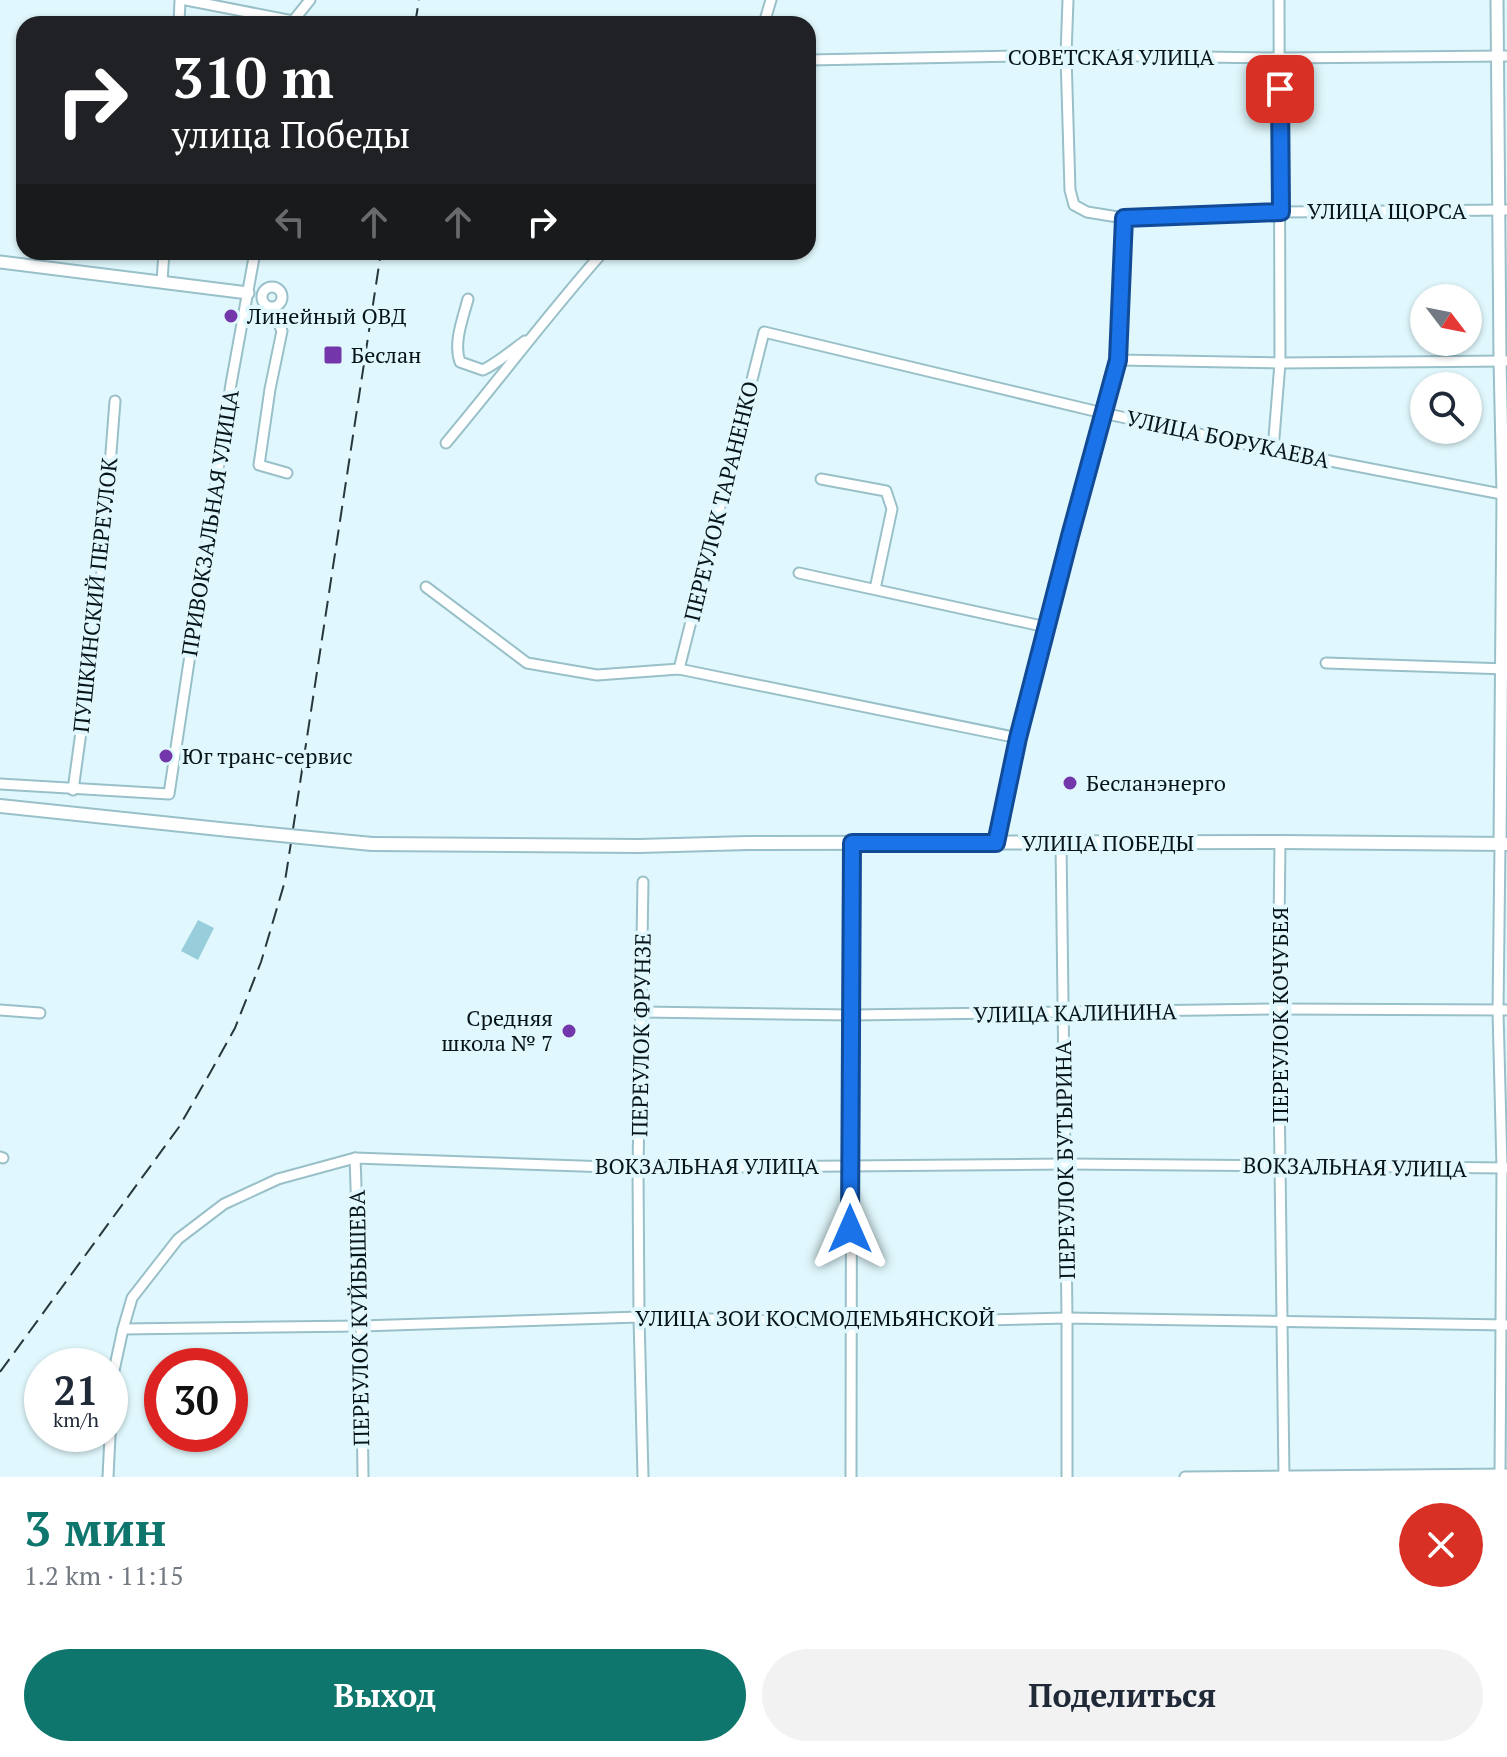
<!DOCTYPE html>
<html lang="ru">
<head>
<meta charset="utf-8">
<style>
	:root { --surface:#fff; --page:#f2f2f3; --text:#1f2937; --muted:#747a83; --accent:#0f766e }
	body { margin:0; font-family:"PT Serif",serif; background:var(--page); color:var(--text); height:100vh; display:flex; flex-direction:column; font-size:30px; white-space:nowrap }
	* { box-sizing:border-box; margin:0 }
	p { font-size:26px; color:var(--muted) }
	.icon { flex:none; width:44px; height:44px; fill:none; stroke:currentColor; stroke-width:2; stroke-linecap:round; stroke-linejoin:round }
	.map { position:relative; height:1477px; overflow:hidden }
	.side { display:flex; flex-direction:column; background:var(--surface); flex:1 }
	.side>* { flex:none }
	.banner { position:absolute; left:16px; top:16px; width:800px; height:244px; border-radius:24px; box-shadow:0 2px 6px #0004; background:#202124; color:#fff; overflow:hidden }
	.needle { width:52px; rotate:122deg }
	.controls { position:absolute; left:1410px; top:284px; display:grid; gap:16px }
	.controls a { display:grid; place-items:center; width:72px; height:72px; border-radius:50%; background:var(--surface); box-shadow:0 2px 6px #0004; font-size:40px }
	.speed { position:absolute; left:24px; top:1348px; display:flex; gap:16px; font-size:40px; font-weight:700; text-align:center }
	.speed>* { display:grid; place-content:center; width:104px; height:104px; border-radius:50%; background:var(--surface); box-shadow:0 2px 6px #0004; line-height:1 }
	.speed small { font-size:20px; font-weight:400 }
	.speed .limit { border:12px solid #d22; background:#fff; color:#111 }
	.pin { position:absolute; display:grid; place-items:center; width:68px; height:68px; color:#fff; margin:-34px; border-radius:16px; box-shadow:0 4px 12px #0006 }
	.me { position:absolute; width:88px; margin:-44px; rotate:0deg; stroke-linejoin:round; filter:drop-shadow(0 0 6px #0008) }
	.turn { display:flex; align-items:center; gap:28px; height:168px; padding:0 24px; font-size:36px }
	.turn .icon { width:104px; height:104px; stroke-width:2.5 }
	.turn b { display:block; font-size:56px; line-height:68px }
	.lanes { display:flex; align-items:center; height:76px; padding:0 24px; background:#0003; justify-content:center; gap:40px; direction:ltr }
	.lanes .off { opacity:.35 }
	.round { display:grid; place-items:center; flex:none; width:84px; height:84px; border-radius:42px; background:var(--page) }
	.overview { display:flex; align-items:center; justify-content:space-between; height:136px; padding:0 24px }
	h1 { font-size:48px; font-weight:700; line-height:60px; color:var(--accent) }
	.cta { display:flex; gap:16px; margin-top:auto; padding:16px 24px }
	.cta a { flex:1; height:92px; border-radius:48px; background:var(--accent); color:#fff; font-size:32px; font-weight:700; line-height:92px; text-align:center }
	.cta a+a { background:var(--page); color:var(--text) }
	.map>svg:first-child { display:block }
	.green { fill:#98cedb }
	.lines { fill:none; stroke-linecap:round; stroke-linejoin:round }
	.minor-casing { stroke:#99c0c9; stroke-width:13 }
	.tertiary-casing { stroke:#99c0c9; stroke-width:15 }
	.secondary-casing { stroke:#99c0c9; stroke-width:16 }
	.minor { stroke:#fff; stroke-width:9 }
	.tertiary { stroke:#fff; stroke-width:11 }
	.secondary { stroke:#fff; stroke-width:12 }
	.rail { stroke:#27373b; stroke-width:2; stroke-dasharray:16 8; stroke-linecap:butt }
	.secondary-bridge-casing { stroke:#99c0c9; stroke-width:16; stroke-linecap:butt }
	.secondary-bridge { stroke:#fff; stroke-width:12 }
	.route-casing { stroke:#114b97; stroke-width:20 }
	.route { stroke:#1a73e8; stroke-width:14 }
	.poi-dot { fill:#7436ab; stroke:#e0f8fd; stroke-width:3 }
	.labels { text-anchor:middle; stroke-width:8; stroke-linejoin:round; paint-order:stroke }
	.street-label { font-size:22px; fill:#071519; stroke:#e0f8fd }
	.poi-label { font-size:22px; fill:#071519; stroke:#e0f8fd; text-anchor:start }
</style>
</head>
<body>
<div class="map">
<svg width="1507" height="1477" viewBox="0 0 1507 1477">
	<rect width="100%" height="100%" fill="#e0f8fd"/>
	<path class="green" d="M198 920 214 928 198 960 181 951Z"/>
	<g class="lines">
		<defs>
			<g id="minor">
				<path d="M186 0 293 21V24"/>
				<path d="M293 21 310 0"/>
				<path d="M179 24 180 0"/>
				<path d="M770 24 765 20 771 0"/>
				<path d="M808 60 1066 55 1279 58 1507 56"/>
				<path d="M1124 218 1281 212 1507 210"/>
				<path d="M162 281 164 252"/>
				<circle cx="272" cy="297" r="10"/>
				<path d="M468 299C463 318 453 343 460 362L483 370C499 362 511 351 525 341"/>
				<path d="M272 308 282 331 270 389 259 465 287 473"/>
				<path d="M1118 360 1280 363 1507 361"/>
				<path d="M446 443C499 380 548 314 603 252"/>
				<path d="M1273 450 1280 363 1279 0"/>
				<path d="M821 479 886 491 892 509 875 589"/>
				<path d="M799 573 1046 627"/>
				<path d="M426 587 527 663 597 675 679 669 1018 738"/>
				<path d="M1326 663 1507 669"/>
				<path d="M679 669 764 332 1103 413 1273 450 1507 495"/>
				<path d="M0 784 169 794 231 384 255 252"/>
				<path d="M73 790 100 594 115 401"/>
				<path d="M1280 842 1278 1009 1284 1477"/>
				<path d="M996 843 1018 738 1070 536 1118 360 1124 218 1087 212 1074 205 1070 190 1066 55 1068 0"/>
				<path d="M1061 843 1067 1318V1477"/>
				<path d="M1500 844 1498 1011 1502 1168 1500 1477"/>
				<path d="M643 882 638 1168 639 1317 643 1477"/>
				<path d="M0 1010 40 1013"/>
				<path d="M642 1012 852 1015 1278 1009 1507 1010"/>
				<path d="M0 1157 3 1158"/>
				<path d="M355 1158 361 1326 363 1477"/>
				<path d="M123 1329 361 1326 639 1317 850 1323 1067 1318 1507 1325"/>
				<path d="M108 1477 113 1375 123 1329 132 1298 178 1239 224 1204 278 1179 355 1158 638 1168 1065 1164 1507 1168"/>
				<path d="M851 1477 852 843"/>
				<path d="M1185 1477 1507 1474"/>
			</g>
			<g id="tertiary">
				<path d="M1497 0 1500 361 1503 495 1500 844"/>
				<path d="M0 262 248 293"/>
			</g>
			<g id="secondary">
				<path d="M0 806 229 830"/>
				<path d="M372 844 639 846 748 843 1280 842 1507 844"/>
			</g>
		</defs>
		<use href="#minor" class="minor-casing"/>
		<use href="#tertiary" class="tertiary-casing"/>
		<use href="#secondary" class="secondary-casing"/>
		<use href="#minor" class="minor"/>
		<use href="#tertiary" class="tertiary"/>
		<use href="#secondary" class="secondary"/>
		<g class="rail">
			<path d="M415 24 419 0"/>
			<path d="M0 1372 179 1127 210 1073 235 1028 261 962 285 881 288 862 381 252"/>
		</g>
		<defs>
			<path id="secondary-bridge" d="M229 830 372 844"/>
		</defs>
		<use href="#secondary-bridge" class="secondary-bridge-casing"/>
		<use href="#secondary-bridge" class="secondary-bridge"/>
	</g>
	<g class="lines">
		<defs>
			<path id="route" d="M850 1229 852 843H996L1018 738 1070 536 1118 360 1124 218 1281 212 1280 89"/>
		</defs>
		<use href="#route" class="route-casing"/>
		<use href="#route" class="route"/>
	</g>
	<g class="poi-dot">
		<circle cx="231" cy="316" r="8"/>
		<rect x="323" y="345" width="20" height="20" rx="4"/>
		<circle cx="166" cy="756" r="8"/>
		<circle cx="1070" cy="783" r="8"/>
		<circle cx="569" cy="1031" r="8"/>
	</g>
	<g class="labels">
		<g class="street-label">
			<text x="1111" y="65">СОВЕТСКАЯ УЛИЦА</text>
			<text x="1387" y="219">УЛИЦА ЩОРСА</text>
			<text transform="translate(1228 439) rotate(12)" y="8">УЛИЦА БОРУКАЕВА</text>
			<text transform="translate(721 501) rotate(-76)" y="8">ПЕРЕУЛОК ТАРАНЕНКО</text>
			<text transform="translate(210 523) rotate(-81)" y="8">ПРИВОКЗАЛЬНАЯ УЛИЦА</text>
			<text transform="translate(95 595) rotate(-84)" y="8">ПУШКИНСКИЙ ПЕРЕУЛОК</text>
			<text x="1108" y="851">УЛИЦА ПОБЕДЫ</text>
			<text transform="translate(1075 1013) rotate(-1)" y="8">УЛИЦА КАЛИНИНА</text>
			<text transform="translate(1280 1015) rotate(-90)" y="8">ПЕРЕУЛОК КОЧУБЕЯ</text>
			<text transform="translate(641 1035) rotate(-89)" y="8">ПЕРЕУЛОК ФРУНЗЕ</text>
			<text transform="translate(1065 1160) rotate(-91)" y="8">ПЕРЕУЛОК БУТЫРИНА</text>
			<text x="707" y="1174">ВОКЗАЛЬНАЯ УЛИЦА</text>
			<text transform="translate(1355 1167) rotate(1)" y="8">ВОКЗАЛЬНАЯ УЛИЦА</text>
			<text transform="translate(359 1318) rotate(-91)" y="8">ПЕРЕУЛОК КУЙБЫШЕВА</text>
			<text x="815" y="1326">УЛИЦА ЗОИ КОСМОДЕМЬЯНСКОЙ</text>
		</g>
		<g class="poi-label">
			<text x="247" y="324">Линейный ОВД</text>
			<text x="351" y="363">Беслан</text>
			<text x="182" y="764">Юг транс-сервис</text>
			<text x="1086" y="791">Бесланэнерго</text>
			<text x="553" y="1026" text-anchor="end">Средняя<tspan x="553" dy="25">школа № 7</tspan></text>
		</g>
	</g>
</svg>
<div class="controls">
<a><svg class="needle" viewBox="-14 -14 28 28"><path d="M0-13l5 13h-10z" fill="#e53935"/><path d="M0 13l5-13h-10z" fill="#747a83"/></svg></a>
<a><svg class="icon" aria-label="search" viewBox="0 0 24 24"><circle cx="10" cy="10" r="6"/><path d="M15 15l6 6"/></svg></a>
</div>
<div class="speed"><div>21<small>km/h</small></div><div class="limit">30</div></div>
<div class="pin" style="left:1280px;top:89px;background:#d93025"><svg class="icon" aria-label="arrive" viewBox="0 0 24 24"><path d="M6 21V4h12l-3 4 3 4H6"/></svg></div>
<svg class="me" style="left:850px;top:1229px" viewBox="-20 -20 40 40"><path d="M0-17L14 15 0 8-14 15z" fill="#1a73e8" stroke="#fff" stroke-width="4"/></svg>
<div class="banner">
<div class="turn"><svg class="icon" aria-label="right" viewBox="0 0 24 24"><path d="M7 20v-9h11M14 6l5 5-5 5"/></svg><div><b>310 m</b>улица Победы</div></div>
<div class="lanes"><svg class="icon off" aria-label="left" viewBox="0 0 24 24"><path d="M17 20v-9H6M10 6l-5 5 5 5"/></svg><svg class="icon off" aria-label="ahead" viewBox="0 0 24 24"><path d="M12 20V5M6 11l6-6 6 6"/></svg><svg class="icon off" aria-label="ahead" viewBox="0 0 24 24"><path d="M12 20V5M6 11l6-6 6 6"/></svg><svg class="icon" aria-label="right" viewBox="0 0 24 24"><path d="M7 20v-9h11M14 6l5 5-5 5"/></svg></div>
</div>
</div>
<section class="side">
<div class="overview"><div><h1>3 мин</h1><p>1.2 km · 11:15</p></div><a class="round" style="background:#d93025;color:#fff"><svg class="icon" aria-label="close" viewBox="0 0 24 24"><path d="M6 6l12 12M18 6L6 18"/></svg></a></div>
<div class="cta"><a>Выход</a><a>Поделиться</a></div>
</section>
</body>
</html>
